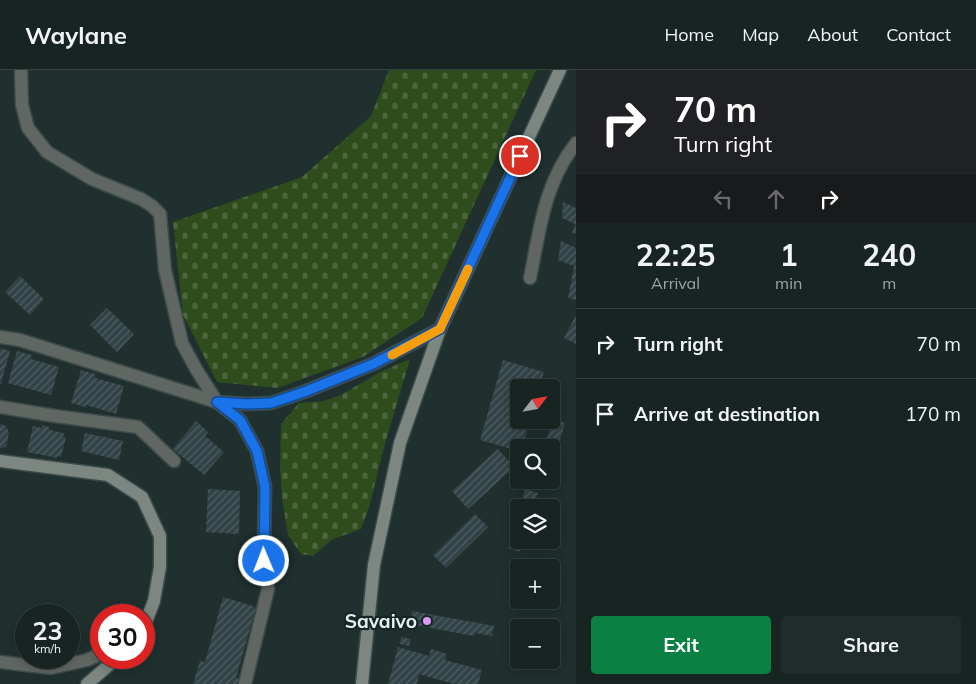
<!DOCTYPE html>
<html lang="en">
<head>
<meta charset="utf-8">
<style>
	:root { --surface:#172422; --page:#202c2a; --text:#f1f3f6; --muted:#9ea4a5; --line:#364140; --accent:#0b8043 }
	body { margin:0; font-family:Mulish,sans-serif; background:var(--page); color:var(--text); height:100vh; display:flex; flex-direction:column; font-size:19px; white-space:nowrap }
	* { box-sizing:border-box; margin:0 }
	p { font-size:16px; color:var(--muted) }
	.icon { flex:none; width:28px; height:28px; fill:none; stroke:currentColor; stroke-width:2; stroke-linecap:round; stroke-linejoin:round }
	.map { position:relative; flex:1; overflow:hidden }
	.sheet { display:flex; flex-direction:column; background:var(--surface); width:400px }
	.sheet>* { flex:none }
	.top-card { background:#202124; color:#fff; overflow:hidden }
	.needle { width:32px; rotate:59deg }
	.controls { position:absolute; left:510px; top:309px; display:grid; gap:10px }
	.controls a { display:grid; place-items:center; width:50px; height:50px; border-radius:5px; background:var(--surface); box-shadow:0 2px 12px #0003,0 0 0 1px var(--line); font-size:25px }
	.speed { position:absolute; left:15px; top:534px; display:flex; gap:10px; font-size:25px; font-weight:700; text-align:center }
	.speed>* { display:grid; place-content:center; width:65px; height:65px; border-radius:50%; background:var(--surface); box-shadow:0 2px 12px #0003,0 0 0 1px var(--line); line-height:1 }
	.speed small { font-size:12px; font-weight:400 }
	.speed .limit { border:8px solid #d22; background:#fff; color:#111 }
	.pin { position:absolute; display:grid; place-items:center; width:42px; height:42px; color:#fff; margin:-21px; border:2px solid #fff; border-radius:50%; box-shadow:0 1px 5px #0007 }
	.me { position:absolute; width:55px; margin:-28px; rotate:359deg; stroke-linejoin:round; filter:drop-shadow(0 0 4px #0008) }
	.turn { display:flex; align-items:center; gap:18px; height:105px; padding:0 15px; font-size:22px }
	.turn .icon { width:65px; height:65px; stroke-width:2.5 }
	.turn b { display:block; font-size:35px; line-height:42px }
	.lanes { display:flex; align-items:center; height:48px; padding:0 15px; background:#0003; justify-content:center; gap:25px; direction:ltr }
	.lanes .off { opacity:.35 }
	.eta { display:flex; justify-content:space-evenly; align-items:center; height:85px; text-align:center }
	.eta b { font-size:30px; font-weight:700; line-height:35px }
	.primary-button { display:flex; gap:10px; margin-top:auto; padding:10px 15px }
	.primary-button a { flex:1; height:58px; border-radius:5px; background:var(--accent); color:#fff; font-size:20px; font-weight:700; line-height:58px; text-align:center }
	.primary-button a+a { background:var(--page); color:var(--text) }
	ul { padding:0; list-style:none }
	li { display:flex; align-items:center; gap:15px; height:70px; padding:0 15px; border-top:1px solid var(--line) }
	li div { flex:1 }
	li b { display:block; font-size:19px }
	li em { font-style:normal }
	header { display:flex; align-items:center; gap:30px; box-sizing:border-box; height:70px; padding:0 25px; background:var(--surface); border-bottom:1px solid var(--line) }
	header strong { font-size:24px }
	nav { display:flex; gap:28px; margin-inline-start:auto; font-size:18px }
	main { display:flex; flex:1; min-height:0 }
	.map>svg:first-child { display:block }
	.cemetery { fill:url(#cemetery-stones) }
	.building { fill:url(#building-hatch) }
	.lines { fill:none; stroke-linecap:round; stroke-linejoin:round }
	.street-casing { stroke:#3b4b49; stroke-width:15 }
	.secondary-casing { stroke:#3b4b49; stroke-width:15 }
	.street { stroke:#606662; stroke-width:12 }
	.secondary { stroke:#7c8781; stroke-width:12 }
	.route-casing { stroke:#114b97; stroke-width:12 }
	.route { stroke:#1a73e8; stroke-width:9 }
	.slow { stroke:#f59e0b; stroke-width:9 }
	.poi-dot { fill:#dc99f5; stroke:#152624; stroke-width:2 }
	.labels { text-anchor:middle; stroke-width:4.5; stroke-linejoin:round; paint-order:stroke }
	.poi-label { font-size:19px; font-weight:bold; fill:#e6f1ef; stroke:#152624; text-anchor:end }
</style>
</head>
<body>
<header>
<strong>Waylane</strong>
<nav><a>Home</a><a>Map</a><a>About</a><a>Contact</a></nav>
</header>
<main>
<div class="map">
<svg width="576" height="614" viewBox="0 0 576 614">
	<defs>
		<pattern id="cemetery-stones" width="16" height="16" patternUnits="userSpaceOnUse" patternTransform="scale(1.25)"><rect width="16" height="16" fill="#2f4c1c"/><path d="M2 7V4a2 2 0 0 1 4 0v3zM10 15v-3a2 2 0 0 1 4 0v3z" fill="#4d663d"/></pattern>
		<pattern id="building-hatch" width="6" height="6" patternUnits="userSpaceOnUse" patternTransform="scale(1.25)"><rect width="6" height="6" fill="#324347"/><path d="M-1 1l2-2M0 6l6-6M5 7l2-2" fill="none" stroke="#505f62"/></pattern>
	</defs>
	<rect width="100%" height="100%" fill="#1f302e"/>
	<g class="cemetery">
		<path d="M389 0H536L422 248 363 287 277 318 217 312 183 245 173 152 302 107 371 46Z"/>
		<path d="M410 289 384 377 370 434 361 459 331 470 313 486 301 484 288 465 282 428 280 396 281 354 299 333 324 331 341 325 380 302Z"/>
	</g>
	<g class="building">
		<path d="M563 132 576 138V164L572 163 575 154 562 148Z"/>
		<path d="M561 171 576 178V230L568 228 574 196 558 190Z"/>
		<path d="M20 206 44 229 30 245 5 222Z"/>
		<path d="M107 238 134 264 117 282 90 255Z"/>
		<path d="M576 245V274L564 268Z"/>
		<path d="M0 278 10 281 1 314H0Z"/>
		<path d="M17 281 32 285 31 289 59 297 51 325 8 313Z"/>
		<path d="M503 290 544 302 539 318H519V350H530L522 378H519V381L480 370Z"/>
		<path d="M81 300 95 304V308L124 316 116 344 86 335 85 337 71 333Z"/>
		<path d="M553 349 565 353 552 397 551 378H544Z"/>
		<path d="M196 351 208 362 205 366 224 382 204 405 173 379Z"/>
		<path d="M0 354 6 356 9 363 6 377 0 378Z"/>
		<path d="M42 355 49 357V360L64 363 63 367 66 368 61 387 57 386V388L27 382 33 356 42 358Z"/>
		<path d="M85 363 123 371 119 390 81 381Z"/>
		<path d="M498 379 514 397 468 439 452 421Z"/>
		<path d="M208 419 240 421 239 464 206 462Z"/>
		<path d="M525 419 538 423 533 438H520Z"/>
		<path d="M519 442V470H524L520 482 508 478Z"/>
		<path d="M475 444 488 457 446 498 433 485Z"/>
		<path d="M223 527 256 537 236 608 241 609 240 614H193L200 591 205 592Z"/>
		<path d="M412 541 494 556 492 566 475 563 474 566 409 554Z"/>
		<path d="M401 567 411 569 409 576 400 574Z"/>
		<path d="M398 577 429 586 431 579 447 584 445 590 482 600 478 614H454L419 604 417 614H388Z"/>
	</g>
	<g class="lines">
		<defs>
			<g id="street">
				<path d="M21 0 22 35 28 58 47 82 92 109 141 129 152 136 160 144 165 200 182 273 196 299 217 332 247 334 271 333 304 322 373 294 440 259"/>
				<path d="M530 208C540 159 544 114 576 73"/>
				<path d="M0 267 20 270 217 332 240 350 257 381 265 417 264 478 268 519 245 614"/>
				<path d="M0 337 55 346 138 357 174 391"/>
				<path d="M0 592 51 598 87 590 101 584"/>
			</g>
			<g id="secondary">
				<path d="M0 391 108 405 142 427 160 466V497L154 531 144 557"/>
				<path d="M87 614 117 588"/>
				<path d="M362 614 374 495 400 373 440 259 560 0"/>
			</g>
		</defs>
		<use href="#street" class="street-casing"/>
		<use href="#secondary" class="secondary-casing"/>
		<use href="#street" class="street"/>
		<use href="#secondary" class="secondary"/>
	</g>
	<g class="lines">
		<defs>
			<path id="route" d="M264 491 265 417 257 381 240 350 217 332 247 334 271 333 304 322 373 294 440 259 520 86"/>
		</defs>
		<use href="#route" class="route-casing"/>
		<use href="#route" class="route"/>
		<path class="slow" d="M392 285 440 259 468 199"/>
	</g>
	<circle class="poi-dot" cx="427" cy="551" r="5"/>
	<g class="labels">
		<g class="poi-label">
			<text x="417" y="558">Savaivo</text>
		</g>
	</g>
</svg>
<div class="controls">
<a><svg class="needle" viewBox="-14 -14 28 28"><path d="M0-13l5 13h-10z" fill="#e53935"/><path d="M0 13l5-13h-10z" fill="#9ea4a5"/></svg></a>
<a><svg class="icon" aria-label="search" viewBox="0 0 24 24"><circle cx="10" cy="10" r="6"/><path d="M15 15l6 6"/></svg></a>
<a><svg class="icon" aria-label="layers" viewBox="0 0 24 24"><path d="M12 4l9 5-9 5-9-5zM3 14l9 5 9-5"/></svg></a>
<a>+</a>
<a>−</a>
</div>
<div class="speed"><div>23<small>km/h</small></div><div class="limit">30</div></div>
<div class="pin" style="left:520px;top:86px;background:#d93025"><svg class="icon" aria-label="arrive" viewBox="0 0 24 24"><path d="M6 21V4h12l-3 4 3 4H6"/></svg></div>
<svg class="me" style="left:264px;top:491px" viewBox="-20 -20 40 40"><circle r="17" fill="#1a73e8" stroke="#fff" stroke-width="3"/><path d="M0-11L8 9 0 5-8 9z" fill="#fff"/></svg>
</div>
<section class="sheet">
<div class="top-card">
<div class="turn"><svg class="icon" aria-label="right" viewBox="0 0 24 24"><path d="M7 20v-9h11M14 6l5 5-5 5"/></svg><div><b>70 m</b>Turn right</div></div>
<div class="lanes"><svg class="icon off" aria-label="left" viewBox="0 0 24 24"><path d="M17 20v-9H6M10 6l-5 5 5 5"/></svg><svg class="icon off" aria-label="ahead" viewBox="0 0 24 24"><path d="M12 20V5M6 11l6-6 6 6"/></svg><svg class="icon" aria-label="right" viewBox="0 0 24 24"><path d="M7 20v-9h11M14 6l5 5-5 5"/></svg></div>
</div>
<div class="eta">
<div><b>22:25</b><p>Arrival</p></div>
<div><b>1</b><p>min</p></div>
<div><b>240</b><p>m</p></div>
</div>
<ul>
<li><svg class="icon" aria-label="right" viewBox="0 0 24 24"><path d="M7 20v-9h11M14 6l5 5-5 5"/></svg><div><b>Turn right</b></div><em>70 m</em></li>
<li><svg class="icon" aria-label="arrive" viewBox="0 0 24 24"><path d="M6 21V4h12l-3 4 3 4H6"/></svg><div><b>Arrive at destination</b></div><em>170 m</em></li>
</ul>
<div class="primary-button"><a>Exit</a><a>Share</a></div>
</section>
</main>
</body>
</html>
